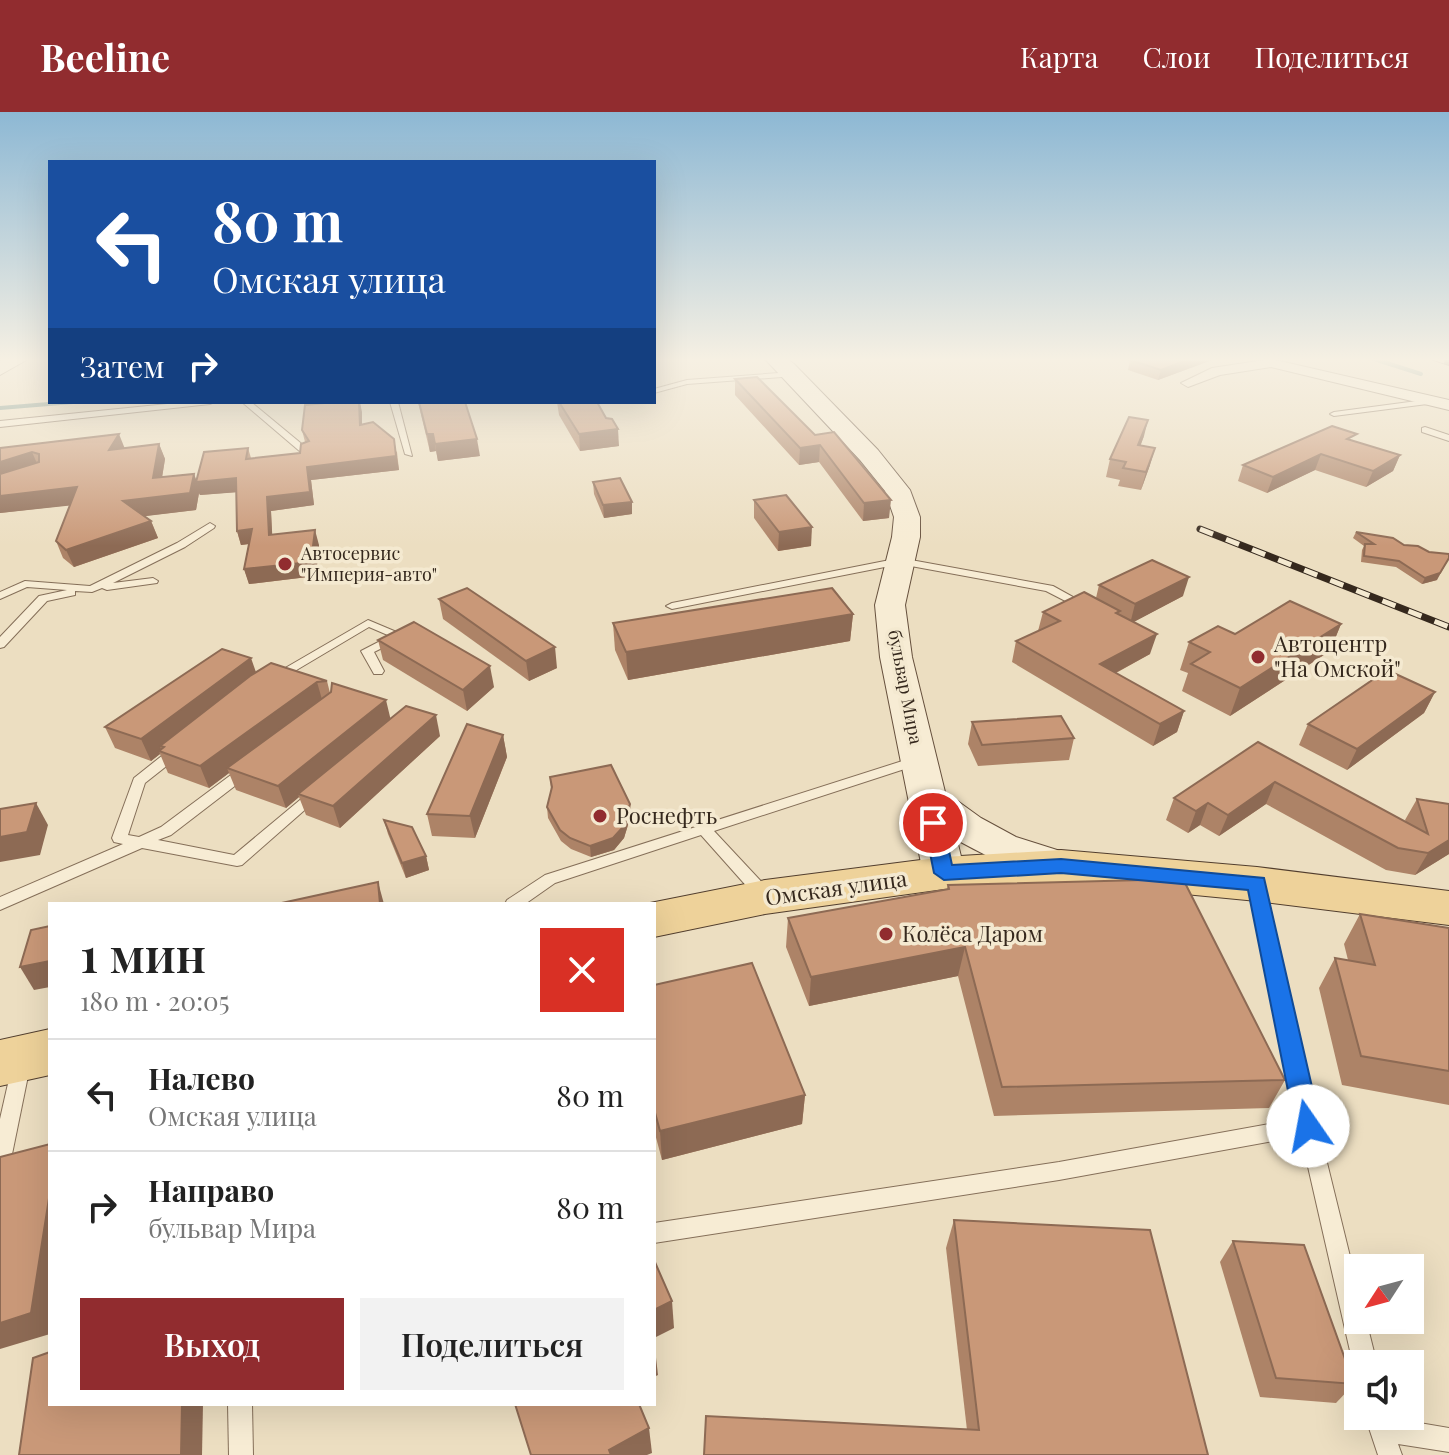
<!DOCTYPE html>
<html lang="ru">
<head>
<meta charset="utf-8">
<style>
	:root { --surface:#fff; --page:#f2f2f2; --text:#222; --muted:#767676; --line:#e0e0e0; --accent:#912c2f }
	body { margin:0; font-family:"Playfair Display",serif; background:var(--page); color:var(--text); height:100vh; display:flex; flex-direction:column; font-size:30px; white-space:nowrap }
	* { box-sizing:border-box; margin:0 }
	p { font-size:26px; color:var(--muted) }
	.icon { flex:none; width:44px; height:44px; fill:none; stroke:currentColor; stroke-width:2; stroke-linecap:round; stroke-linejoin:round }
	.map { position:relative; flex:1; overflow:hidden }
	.drawer { position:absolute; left:48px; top:790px; width:608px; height:504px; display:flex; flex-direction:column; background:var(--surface); border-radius:0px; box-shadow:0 8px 32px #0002 }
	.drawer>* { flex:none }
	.top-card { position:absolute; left:48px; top:48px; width:608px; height:244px; border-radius:0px; box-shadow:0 8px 32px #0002; background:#1a4fa0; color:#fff; overflow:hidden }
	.needle { width:52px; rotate:234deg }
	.tools { position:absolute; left:1344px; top:1142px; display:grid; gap:16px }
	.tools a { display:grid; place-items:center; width:80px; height:80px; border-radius:0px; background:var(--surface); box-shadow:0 8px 32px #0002; font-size:40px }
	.pin { position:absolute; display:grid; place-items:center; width:68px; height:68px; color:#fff; margin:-34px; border:4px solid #fff; border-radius:50%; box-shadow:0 2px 8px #0007 }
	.me { position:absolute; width:88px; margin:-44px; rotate:348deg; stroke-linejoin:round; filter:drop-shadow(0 0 6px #0008) }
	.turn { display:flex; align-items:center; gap:28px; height:168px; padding:0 32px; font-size:36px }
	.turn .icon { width:104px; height:104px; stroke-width:2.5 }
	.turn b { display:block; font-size:56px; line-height:68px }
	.then { display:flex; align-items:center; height:76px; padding:0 32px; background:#0003; gap:16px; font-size:30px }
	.round { display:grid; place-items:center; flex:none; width:84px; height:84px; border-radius:0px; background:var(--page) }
	.overview { display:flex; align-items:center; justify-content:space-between; height:136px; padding:0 32px }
	h1 { font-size:48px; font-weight:600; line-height:60px }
	.cta { display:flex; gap:16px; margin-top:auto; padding:16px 32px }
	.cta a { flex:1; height:92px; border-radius:0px; background:var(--accent); color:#fff; font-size:32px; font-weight:600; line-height:92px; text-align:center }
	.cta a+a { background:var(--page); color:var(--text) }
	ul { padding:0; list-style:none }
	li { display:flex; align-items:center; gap:24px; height:112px; padding:0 32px; border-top:2px solid var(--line) }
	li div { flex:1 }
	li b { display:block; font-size:30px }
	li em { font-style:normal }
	header { display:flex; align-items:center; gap:48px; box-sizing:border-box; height:112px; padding:0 40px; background:var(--accent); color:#fff }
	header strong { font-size:38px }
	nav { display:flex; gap:44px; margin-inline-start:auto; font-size:28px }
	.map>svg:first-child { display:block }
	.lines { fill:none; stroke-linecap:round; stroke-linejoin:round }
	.stream { stroke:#6b8c83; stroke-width:4 }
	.lane-casing { stroke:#856f59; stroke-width:2 }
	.street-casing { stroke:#856f59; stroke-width:2 }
	.secondary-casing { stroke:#66503d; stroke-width:2 }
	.primary-casing { stroke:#523e2e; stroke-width:2 }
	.lane { fill:#f7ecd4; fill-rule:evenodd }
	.street { fill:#f7ecd4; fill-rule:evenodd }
	.secondary { fill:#f7ecd4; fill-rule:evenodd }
	.primary { fill:#eed29a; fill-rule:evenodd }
	.rail-far1-casing { stroke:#35281d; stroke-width:6 }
	.rail-casing { stroke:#35281d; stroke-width:7 }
	.rail-far1 { stroke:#f4e9d0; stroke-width:4; stroke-dasharray:11; stroke-linecap:butt }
	.rail { stroke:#f4e9d0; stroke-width:5; stroke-dasharray:14; stroke-linecap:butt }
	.wall { fill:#ad8367 }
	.shaded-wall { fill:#8d6a54 }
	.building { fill:#c99878; stroke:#8d6a54; stroke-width:2 }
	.route { fill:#1a73e8; stroke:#114b97; stroke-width:2 }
	.poi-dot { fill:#912c2f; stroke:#f4e9d0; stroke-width:3 }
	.labels { text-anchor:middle; stroke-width:7; stroke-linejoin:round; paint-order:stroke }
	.far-poi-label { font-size:18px; fill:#35281d; stroke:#f4e9d0; text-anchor:start }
	.far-street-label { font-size:18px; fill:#35281d; stroke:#f4e9d0 }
	.poi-label { font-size:22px; fill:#35281d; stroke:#f4e9d0; text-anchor:start }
	.street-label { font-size:22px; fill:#35281d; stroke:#f4e9d0 }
</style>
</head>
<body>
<header>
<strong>Beeline</strong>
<nav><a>Карта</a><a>Слои</a><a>Поделиться</a></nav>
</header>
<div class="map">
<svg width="1449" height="1343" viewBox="0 0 1449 1343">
	<rect width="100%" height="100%" fill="#ecdec1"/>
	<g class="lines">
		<g class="stream">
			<path d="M1371 246 1421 262"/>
			<path d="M0 296 73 290"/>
		</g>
		<defs>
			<g id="lane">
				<path d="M792 260 796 262 795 264 687 272 654 281V277L687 268Z"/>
				<path d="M1432 287H1435V291L1334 304 1330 302 1334 300Z"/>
				<path d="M187 290H214L210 292 0 315V309Z"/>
				<path d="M242 290H251L309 338V342H303Z"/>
				<path d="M390 290H398L412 344 405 342Z"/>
				<path d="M1425 315 1449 323V329L1422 320V316Z"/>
				<path d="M210 411 215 414 214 416 185 435 113 471 153 466 158 469 157 471 107 478 102 476 92 480 75 479V483L47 489 4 535 0 536V525L39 484 67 478 27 475 0 487V480L25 469 90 474 177 431Z"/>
				<path d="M900 446 1053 474 1091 495 1089 497H1081L1046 479 900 452 672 497 666 494 672 491Z"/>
				<path d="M368 508 406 524 374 540 384 559 382 562H374L361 539 390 524 369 515 278 569 274 570 268 566Z"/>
				<path d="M178 634 183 635 185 638 183 641 145 671 128 723 139 725 161 715 243 654 248 653 255 657 253 660 171 723 158 728 234 743 312 678H322L324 681 242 753 237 754 142 736 0 798V785L123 732 114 730 112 726 134 666 173 635Z"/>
				<path d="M918 644 923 645 925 648 923 651 714 719 770 779 772 783 770 787H758L701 723 555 771 525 792H505L507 788 545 763Z"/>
				<path d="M1257 766 1263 768 1265 772 1318 1014 1358 1177V1208H1366L1377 1252H1358V1261L1353 1252 1301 1024 1059 1068 654 1131V1111L1059 1050 1297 1007 1249 772 1251 768Z"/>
				<path d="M21 946 28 949 30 954 10 1052 7 1058 0 1061V1007L12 954 14 949Z"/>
				<path d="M228 1292H252L253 1343H229Z"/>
				<path d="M1365 1304H1389L1390 1306 1449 1316V1340L1398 1332 1402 1343H1378Z"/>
			</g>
			<path id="street" d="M1271 247 1449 288V298L1271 255 1220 263 1188 275 1181 271 1212 256Z"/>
			<g id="secondary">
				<path d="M6 246H30L0 263V249Z"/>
				<path d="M764 246H786L794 252 878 338 910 378 920 405V425L905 493 912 545 945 680 981 706 1016 725 1076 744 1082 754 1076 764C1043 774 986 744 957 728L965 761 959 771 944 776 929 771 923 761 880 545 875 493 892 425 894 405 885 379 860 348Z"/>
			</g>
			<g id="primary">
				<path d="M1061 738 1257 755 1449 779V813L1257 789 1061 770 944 777 765 802 654 825V792H645L765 768 944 745Z"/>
				<path d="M50 917V963L0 974V928Z"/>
			</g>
		</defs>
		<use href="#lane" class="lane-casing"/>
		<use href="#street" class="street-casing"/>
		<use href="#secondary" class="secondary-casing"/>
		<use href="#primary" class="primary-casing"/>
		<use href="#lane" class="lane"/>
		<use href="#street" class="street"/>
		<use href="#secondary" class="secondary"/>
		<use href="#primary" class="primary"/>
		<defs>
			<path id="rail-far1" d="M1434 246 1449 251"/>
			<path id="rail" d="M1200 417 1449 515"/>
		</defs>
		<use href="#rail-far1" class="rail-far1-casing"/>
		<use href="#rail" class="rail-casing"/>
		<use href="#rail-far1" class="rail-far1"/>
		<use href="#rail" class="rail"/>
	</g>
	<g class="wall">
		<path d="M1136 246H1212V248L1158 268 1128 258 1130 248Z"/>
		<path d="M735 267 815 323 889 406 863 409 819 350 799 353 735 283Z"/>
		<path d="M418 290 480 344 438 349 436 339 430 340Z"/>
		<path d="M557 290H597L619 334 580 339 559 303Z"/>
		<path d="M362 300V312L397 340 399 358 311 368 314 393 271 399 272 423 319 433 316 464 249 472 244 457 249 432 241 433 237 419 236 380 200 383 199 381 196 398 144 404 151 409 158 426 74 455 63 446 56 429 70 393 0 401V336H125L159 332 165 347 162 366 194 362 196 368 248 336 251 346 300 341 305 330 302 318Z"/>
		<path d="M1144 324 1140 334 1150 353 1141 378 1118 374 1120 368 1106 365 1110 347Z"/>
		<path d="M1354 329 1400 343 1393 359 1366 375 1315 358 1267 381 1238 369 1243 353Z"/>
		<path d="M593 370 632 402 604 406 594 382Z"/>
		<path d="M754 388 811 434 778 439 754 406Z"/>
		<path d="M1356 420 1437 468 1422 472 1396 455 1361 450 1362 438 1364 434 1353 426Z"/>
		<path d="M1099 473 1183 484 1133 510 1150 542 1116 561 1184 599 1177 620 1153 634 1012 550 1016 529 1038 519 1043 500 1096 486Z"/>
		<path d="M439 487 557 556 529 569 443 507Z"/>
		<path d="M853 502 850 529 628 568 615 538 613 511Z"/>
		<path d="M1341 512 1330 539 1230 604 1182 579 1188 561 1180 558 1189 530 1235 522Z"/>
		<path d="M378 528 494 575 467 599 383 548Z"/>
		<path d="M256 560 327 569 330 581 391 606 440 624 340 716 306 703 299 685 286 696 236 678 229 661 209 676 168 661 160 642 151 649 115 636 105 615Z"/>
		<path d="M1435 580 1424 601 1347 658 1299 633 1308 612Z"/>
		<path d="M972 610 1074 626 1069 648 978 654 968 632Z"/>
		<path d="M503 623 507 645 475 726 432 724 427 702Z"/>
		<path d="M1258 630 1406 710 1405 708 1417 687 1449 692V742L1415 763 1386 758 1266 692 1219 724 1200 713 1188 721 1166 708 1174 686Z"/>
		<path d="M550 665 631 703 624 726 614 738 591 745 571 737 561 729 548 706 547 695 551 678Z"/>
		<path d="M384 708 426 744 429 758 406 766 388 722Z"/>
		<path d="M948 773 1285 968 1269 996 994 1004 958 864 809 894 786 835 788 806 947 777Z"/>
		<path d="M1360 802 1449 816V993L1342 973 1319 876 1335 846 1348 848 1344 832Z"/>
		<path d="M654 873 805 983 802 1012 662 1048 654 1018Z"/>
		<path d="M954 1108 1208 1343 967 1318 946 1136Z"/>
		<path d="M1233 1129 1354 1272 1336 1291 1260 1285 1220 1150Z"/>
	</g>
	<g class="shaded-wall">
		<path d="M1192 246H1212V248L1158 268 1161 258Z"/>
		<path d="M360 290 362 300V326L360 313Z"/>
		<path d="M1148 308 1144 324 1134 351 1138 333Z"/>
		<path d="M618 317 619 334 580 339 579 322Z"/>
		<path d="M119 322 125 337 109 338Z"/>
		<path d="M427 322H433L436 339 430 340Z"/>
		<path d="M394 327 399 358 311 368 314 393 271 399 273 438 269 423 267 385 307 355Z"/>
		<path d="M477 327 480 344 438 349 435 332Z"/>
		<path d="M159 332 165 347 159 383 153 366Z"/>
		<path d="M820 333 819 350 799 353 800 336Z"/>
		<path d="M1155 336 1150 353 1141 378 1146 360Z"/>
		<path d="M32 340 39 356 0 368V350Z"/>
		<path d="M1321 342 1315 358 1267 381 1273 365Z"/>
		<path d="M1400 343 1393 359 1366 375 1373 359Z"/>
		<path d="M194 362 197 370 236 366 240 380 200 383 199 381 196 398 130 406 123 389Z"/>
		<path d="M77 375 84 392 0 401V384Z"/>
		<path d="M891 388 889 406 863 409 864 391Z"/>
		<path d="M632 390V402L604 406 603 393Z"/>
		<path d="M151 409 158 426 74 455 66 438Z"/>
		<path d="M812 415 811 434 778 439 779 420Z"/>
		<path d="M252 417 256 431 241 433 237 419Z"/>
		<path d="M315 418 319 433 316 464 249 472 244 457Z"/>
		<path d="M1449 446 1437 468 1422 472 1425 466Z"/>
		<path d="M1189 465 1183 484 1130 512 1135 492Z"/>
		<path d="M853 502 850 529 628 568 626 540Z"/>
		<path d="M1341 512 1330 539 1230 604 1240 576Z"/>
		<path d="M1157 522 1150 542 1095 572 1100 552Z"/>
		<path d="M555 535 557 556 529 569 526 549Z"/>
		<path d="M251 546 258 566 164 635 160 634 162 640 159 639 160 642 151 649 141 627Z"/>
		<path d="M490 554 494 575 467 599 463 578Z"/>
		<path d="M317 570 323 591 227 656 229 661 209 676 200 654Z"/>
		<path d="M1435 580 1424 601 1347 658 1357 637Z"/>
		<path d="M386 588 391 609 298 682 299 685 286 696 278 674Z"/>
		<path d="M1184 599 1177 620 1153 634 1160 612Z"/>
		<path d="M436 603 440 624 340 716 333 694Z"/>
		<path d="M503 623 507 645 475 726 470 704Z"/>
		<path d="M1275 670 1266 692 1219 724 1228 703Z"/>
		<path d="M36 691 48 713 40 743 0 750V725Z"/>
		<path d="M1208 691 1200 713 1188 721 1196 699Z"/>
		<path d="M630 692 631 703 624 726 614 738 591 745 590 734Z"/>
		<path d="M1449 728V742L1415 763 1428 741Z"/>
		<path d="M426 744 429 758 406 766 402 751Z"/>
		<path d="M378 770 384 792H380Z"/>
		<path d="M965 835 958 864 809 894 811 865Z"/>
		<path d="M50 849V875L34 878 20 855Z"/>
		<path d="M805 983 802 1012 662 1048 660 1019Z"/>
		<path d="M50 1080V1222L0 1237V1211Z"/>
		<path d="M672 1189 674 1216 654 1226V1198Z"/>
		<path d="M655 1237 658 1263 654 1265V1238Z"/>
		<path d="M182 1292H203L202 1343H181Z"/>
		<path d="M649 1316 652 1341 647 1343H610L609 1338Z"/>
	</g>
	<g class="building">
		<path d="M1136 246H1192L1161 258 1130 248Z"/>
		<path d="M757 265 815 323 834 320 891 388 864 391 820 333 800 336 735 267Z"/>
		<path d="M335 290H359L360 313 373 310 394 327 396 344 307 355 310 380 267 385 269 423 315 418 311 450 244 457 252 417 237 419 236 366 196 370 204 340 248 336 246 347 300 341 301 332 309 329 302 318 305 293Z"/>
		<path d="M419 290H465L477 327 435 332 433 322H427Z"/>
		<path d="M559 290H597L606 306 612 307 618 317 579 322Z"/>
		<path d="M1129 305 1148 308 1138 333 1155 336 1146 360 1123 356 1126 350 1110 347Z"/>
		<path d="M1332 314 1357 322 1347 327 1400 343 1373 359 1321 342 1273 365 1243 353Z"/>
		<path d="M119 322 109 338 159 332 153 366 194 362 190 381 123 389 151 409 66 438 56 429 77 375 0 384V362L39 350V342L32 340 0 350V336Z"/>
		<path d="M620 366 632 390 603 393 593 370Z"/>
		<path d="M786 383 812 415 779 420 754 388Z"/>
		<path d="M1356 420 1393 426 1404 433 1418 434 1429 440 1449 442V446L1440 461 1425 466 1399 449 1364 444 1365 432H1374Z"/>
		<path d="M1152 448 1189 465 1135 492 1099 473Z"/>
		<path d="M467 476 555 535 526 549 439 487Z"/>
		<path d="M832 476 853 502 626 540 613 511Z"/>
		<path d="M1084 480 1120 499 1116 501 1157 522 1100 552 1184 599 1160 612 1016 529 1060 509 1043 500Z"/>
		<path d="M1290 489 1341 512 1240 576 1191 552 1210 540 1189 530 1218 514 1235 522Z"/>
		<path d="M414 510 490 554 463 578 378 528Z"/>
		<path d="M222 537 251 546 141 627 105 615Z"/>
		<path d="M271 551 327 569 317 570 200 654 159 639 164 635 160 634 250 564Z"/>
		<path d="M1387 558 1435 580 1357 637 1308 612Z"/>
		<path d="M332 571 386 588 278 674 227 656 331 580Z"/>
		<path d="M406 594 436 603 333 694 298 682Z"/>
		<path d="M1061 604 1074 626 982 633 972 610Z"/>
		<path d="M467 612 503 623 470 704 427 702Z"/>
		<path d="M1258 630 1428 722 1417 687 1449 692V728L1428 741 1398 736 1275 670 1228 703 1208 691 1196 699 1174 686Z"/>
		<path d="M611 653 630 692 623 715 613 726 590 734 570 726 560 718 547 695 552 675 550 665Z"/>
		<path d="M36 691 27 720 0 725V697Z"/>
		<path d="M384 708 412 715 426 744 402 751Z"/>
		<path d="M1183 767 1285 968 1002 975 965 835 811 865 788 806 949 777 948 773Z"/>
		<path d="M378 770 380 792H277Z"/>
		<path d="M1360 802 1449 816V959L1361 944 1335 846 1375 853Z"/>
		<path d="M50 814V849L20 855 31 818Z"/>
		<path d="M752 851 805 983 660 1019 654 997V873Z"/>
		<path d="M50 1032V1080L31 1201 0 1211V1045Z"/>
		<path d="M954 1108 1150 1118 1208 1343H704L706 1304 979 1318Z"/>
		<path d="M1233 1129 1304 1133 1354 1272 1276 1266Z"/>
		<path d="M654 1148 672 1189 654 1198Z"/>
		<path d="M50 1240V1292H182L181 1343H19L33 1246Z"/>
		<path d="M515 1292H639L649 1316 609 1338 611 1343H531Z"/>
	</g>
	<linearGradient id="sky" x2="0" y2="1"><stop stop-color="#8db8d4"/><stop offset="0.57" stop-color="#f6f0e3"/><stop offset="1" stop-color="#f6f0e3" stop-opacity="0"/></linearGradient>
	<rect width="1449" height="434" fill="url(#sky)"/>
	<path class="route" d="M933 705 943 711 952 753 1061 747 1264 766 1321 1014 1317 1021 1308 1025 1299 1021 1295 1014 1248 778 1061 761 944 768 934 761 924 711Z"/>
	<g class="poi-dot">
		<circle cx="285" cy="452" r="8"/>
		<circle cx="1258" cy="545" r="8"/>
		<circle cx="600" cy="704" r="8"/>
		<circle cx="886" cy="822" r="8"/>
	</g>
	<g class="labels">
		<g class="far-poi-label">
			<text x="301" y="448">Автосервис<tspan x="301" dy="21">"Империя-авто"</tspan></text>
		</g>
		<g class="far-street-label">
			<text transform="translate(905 575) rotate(79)" y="6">бульвар Мира</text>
		</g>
		<g class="poi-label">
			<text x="1274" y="540">Автоцентр<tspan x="1274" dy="25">"На Омской"</tspan></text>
			<text x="616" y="712">Роснефть</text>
			<text x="902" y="830">Колёса Даром</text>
		</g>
		<g class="street-label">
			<text transform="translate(836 776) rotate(-8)" y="8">Омская улица</text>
		</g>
	</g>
</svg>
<div class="tools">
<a><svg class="needle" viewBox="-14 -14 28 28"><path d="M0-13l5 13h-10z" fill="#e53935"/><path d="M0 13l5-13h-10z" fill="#767676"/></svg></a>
<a><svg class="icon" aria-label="sound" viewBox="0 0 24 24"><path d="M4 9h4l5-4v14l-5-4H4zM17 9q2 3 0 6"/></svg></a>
</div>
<div class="pin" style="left:933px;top:711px;background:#d93025"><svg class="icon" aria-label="arrive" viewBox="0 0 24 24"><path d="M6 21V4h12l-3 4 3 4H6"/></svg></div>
<svg class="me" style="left:1308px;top:1014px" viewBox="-20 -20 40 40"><circle r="19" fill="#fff"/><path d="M0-13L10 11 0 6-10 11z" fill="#1a73e8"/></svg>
<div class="top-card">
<div class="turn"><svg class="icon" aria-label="left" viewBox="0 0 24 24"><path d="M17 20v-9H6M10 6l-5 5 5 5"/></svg><div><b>80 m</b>Омская улица</div></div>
<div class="then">Затем<svg class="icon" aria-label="right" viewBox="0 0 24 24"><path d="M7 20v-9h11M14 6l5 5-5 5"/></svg></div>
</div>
<section class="drawer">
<div class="overview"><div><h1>1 мин</h1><p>180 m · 20:05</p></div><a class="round" style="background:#d93025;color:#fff"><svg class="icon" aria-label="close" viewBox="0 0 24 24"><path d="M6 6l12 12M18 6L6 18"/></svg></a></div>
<ul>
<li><svg class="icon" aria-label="left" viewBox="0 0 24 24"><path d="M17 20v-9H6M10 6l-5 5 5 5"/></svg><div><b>Налево</b><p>Омская улица</p></div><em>80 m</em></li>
<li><svg class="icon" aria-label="right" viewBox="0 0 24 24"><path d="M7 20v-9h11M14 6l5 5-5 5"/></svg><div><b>Направо</b><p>бульвар Мира</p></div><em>80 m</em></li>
</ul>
<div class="cta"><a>Выход</a><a>Поделиться</a></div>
</section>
</div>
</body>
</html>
